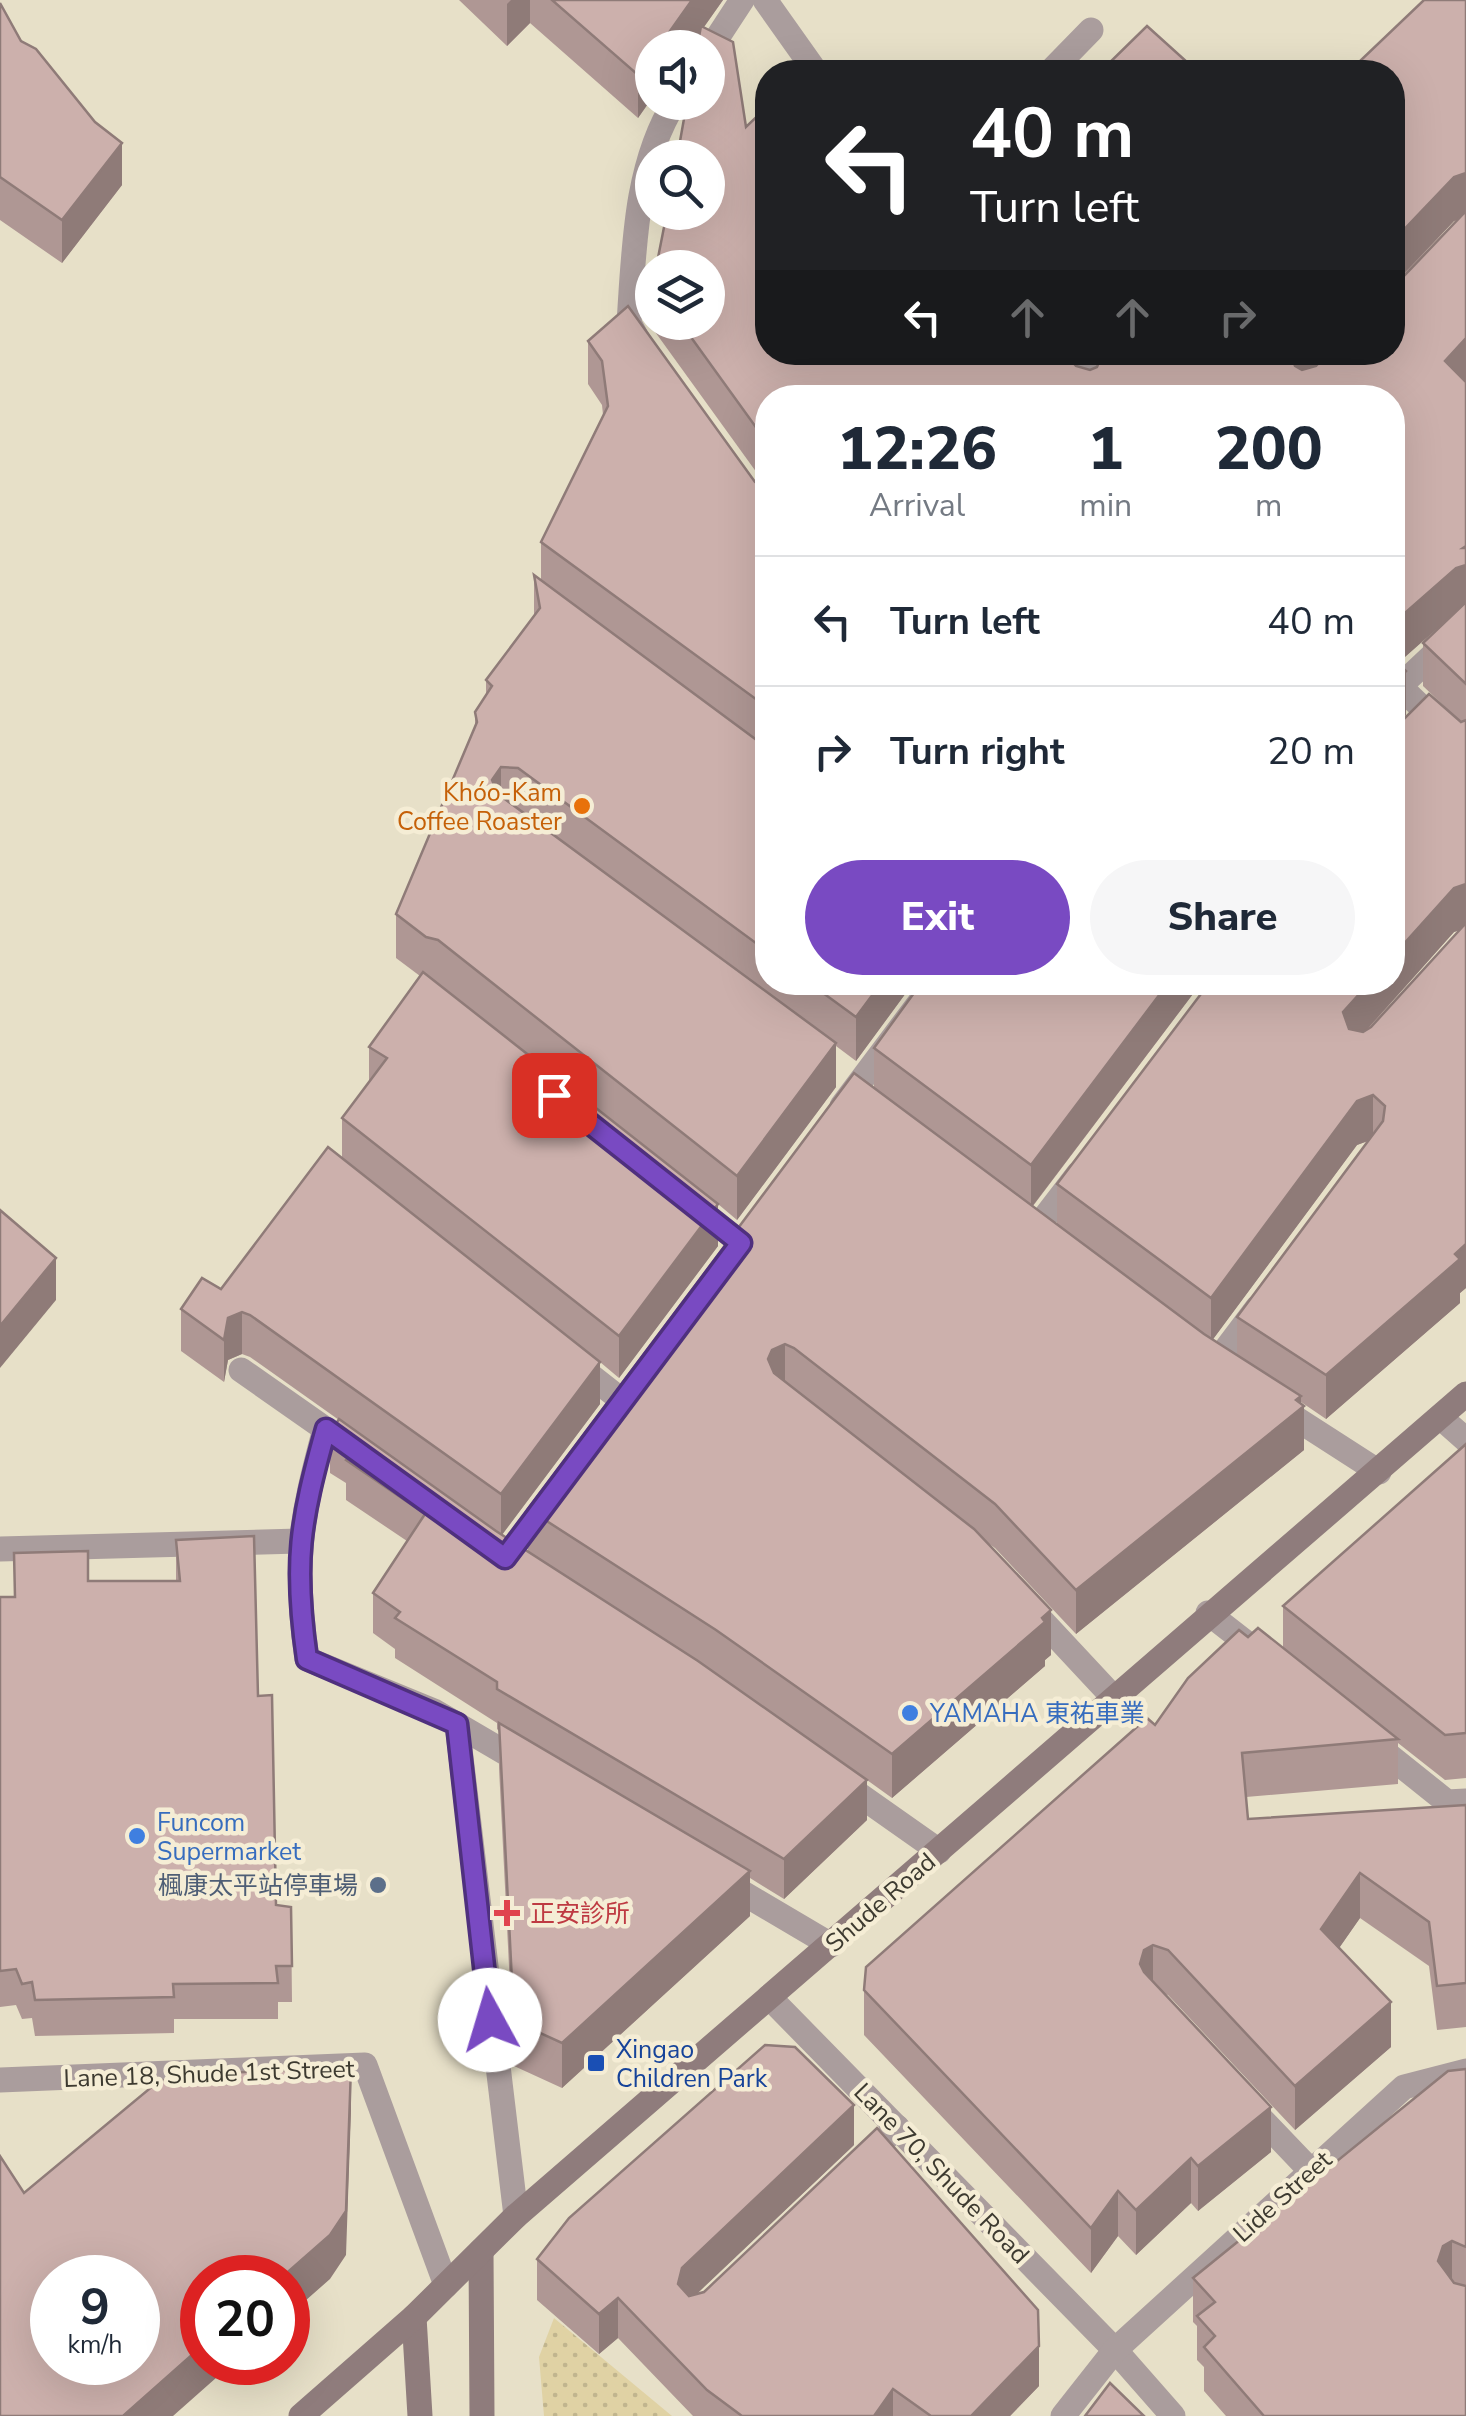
<!DOCTYPE html>
<html lang="en">
<head>
<meta charset="utf-8">
<style>
	:root { --surface:#fff; --page:#f6f6f7; --text:#1f2937; --muted:#747a83; --line:#e0e1e3; --accent:#794ac2 }
	body { margin:0; font-family:"Nunito Sans","Noto Sans TC",sans-serif; background:var(--page); color:var(--text); height:100vh; display:flex; flex-direction:column; font-size:38px; white-space:nowrap }
	* { box-sizing:border-box; margin:0 }
	p { font-size:32px; color:var(--muted) }
	.icon { flex:none; width:55px; height:55px; fill:none; stroke:currentColor; stroke-width:2; stroke-linecap:round; stroke-linejoin:round }
	.map { position:relative; flex:1; overflow:hidden }
	.drawer { position:absolute; left:755px; top:385px; width:650px; height:610px; display:flex; flex-direction:column; background:var(--surface); border-radius:40px; box-shadow:0 10px 40px #0002 }
	.drawer>* { flex:none }
	.banner { position:absolute; left:755px; top:60px; width:650px; height:305px; border-radius:40px; box-shadow:0 10px 40px #0002; background:#202124; color:#fff; overflow:hidden }
	.controls { position:absolute; left:635px; top:30px; display:grid; gap:20px }
	.controls a { display:grid; place-items:center; width:90px; height:90px; border-radius:50%; background:var(--surface); box-shadow:0 10px 40px #0002; font-size:50px }
	.speed { position:absolute; left:30px; top:2255px; display:flex; gap:20px; font-size:50px; font-weight:700; text-align:center }
	.speed>* { display:grid; place-content:center; width:130px; height:130px; border-radius:50%; background:var(--surface); box-shadow:0 10px 40px #0002; line-height:1 }
	.speed small { font-size:25px; font-weight:400 }
	.speed .limit { border:15px solid #d22; background:#fff; color:#111 }
	.pin { position:absolute; display:grid; place-items:center; width:85px; height:85px; color:#fff; margin:-42px; border-radius:20px; box-shadow:0 5px 15px #0006 }
	.me { position:absolute; width:110px; margin:-55px; rotate:354deg; stroke-linejoin:round; filter:drop-shadow(0 0 8px #0008) }
	.turn { display:flex; align-items:center; gap:35px; height:210px; padding:0 50px; font-size:45px }
	.turn .icon { width:130px; height:130px; stroke-width:2.5 }
	.turn b { display:block; font-size:70px; line-height:85px }
	.lanes { display:flex; align-items:center; height:95px; padding:0 50px; background:#0003; justify-content:center; gap:50px; direction:ltr }
	.lanes .off { opacity:.35 }
	.eta { display:flex; justify-content:space-evenly; align-items:center; height:170px; text-align:center }
	.eta b { font-size:60px; font-weight:800; line-height:70px }
	.button { display:flex; gap:20px; margin-top:auto; padding:20px 50px }
	.button a { flex:1; height:115px; border-radius:60px; background:var(--accent); color:#fff; font-size:40px; font-weight:800; line-height:115px; text-align:center }
	.button a+a { background:var(--page); color:var(--text) }
	ul { padding:0; list-style:none }
	li { display:flex; align-items:center; gap:30px; height:130px; padding:0 50px; border-top:2px solid var(--line) }
	li div { flex:1 }
	li b { display:block; font-size:38px }
	li em { font-style:normal }
	.map>svg:first-child { display:block }
	.grass { fill:url(#grass-dots) }
	.lines { fill:none; stroke-linecap:round; stroke-linejoin:round }
	.lane { stroke:#aa9d9d; stroke-width:25 }
	.street { stroke:#aa9d9d; stroke-width:25 }
	.secondary { stroke:#8f7c7c; stroke-width:25 }
	.wall { fill:#af9794; fill-rule:evenodd }
	.shaded-wall { fill:#8f7b78 }
	.building { fill:#ccb0ac; stroke:#8f7b78; stroke-width:2.5; fill-rule:evenodd }
	.route-casing { stroke:#4f307e; stroke-width:25 }
	.route { stroke:#794ac2; stroke-width:18 }
	.food-dot { fill:#e8710a; stroke:#f5edd5; stroke-width:4 }
	.shop-dot { fill:#3f7fe0; stroke:#f5edd5; stroke-width:4 }
	.service-dot { fill:#5c6f8a; stroke:#f5edd5; stroke-width:4 }
	.health-dot { fill:#e0444e; stroke:#f5edd5; stroke-width:4 }
	.transit-dot { fill:#1a4fb4; stroke:#f5edd5; stroke-width:4 }
	.labels { text-anchor:middle; stroke-width:9; stroke-linejoin:round; paint-order:stroke }
	.food-label { font-size:25px; fill:#c56008; stroke:#f5edd5; text-anchor:end }
	.shop-label { font-size:25px; fill:#366cbe; stroke:#f5edd5; text-anchor:start }
	.service-label { font-size:25px; fill:#4e5e75; stroke:#f5edd5; text-anchor:end }
	.street-label { font-size:25px; fill:#3d3a30; stroke:#f5edd5 }
	.health-label { font-size:25px; fill:#be3a42; stroke:#f5edd5; text-anchor:start }
	.transit-label { font-size:25px; fill:#164399; stroke:#f5edd5; text-anchor:start }
</style>
</head>
<body>
<div class="map">
<svg width="1466" height="2416" viewBox="0 0 1466 2416">
	<defs>
		<pattern id="grass-dots" width="8" height="8" patternUnits="userSpaceOnUse" patternTransform="scale(2.5)"><rect width="8" height="8" fill="#e0d2a4"/><path d="M2 2h.1M6 6h.1" fill="none" stroke="#c1b58e" stroke-width="1.8" stroke-linecap="round"/></pattern>
	</defs>
	<rect width="100%" height="100%" fill="#e7e0c8"/>
	<path class="grass" d="M554 2318 672 2416H544L539 2357Z"/>
	<g class="lines">
		<g class="lane">
			<path d="M765 0 816 72"/>
			<path d="M708 52 742 0"/>
			<path d="M1050 72 1091 30"/>
			<path d="M637 338 629 323C634 251 635 164 675 102"/>
			<path d="M1075 385 1105 352"/>
			<path d="M1392 679 1466 750"/>
			<path d="M1400 686 1466 624"/>
			<path d="M842 1106 935 982"/>
			<path d="M692 1204 741 1243"/>
			<path d="M1035 1230 1078 1174"/>
			<path d="M573 1362 624 1402"/>
			<path d="M1214 1365 1257 1308"/>
			<path d="M241 1370 358 1452"/>
			<path d="M1278 1407 1379 1472"/>
			<path d="M1440 1417 1466 1440"/>
			<path d="M325 1429C300 1522 293 1562 307 1659L434 1711 528 1766"/>
			<path d="M0 1549 299 1541"/>
			<path d="M505 1558 547 1503"/>
			<path d="M1030 1608 1113 1697"/>
			<path d="M1208 1613 1262 1655"/>
			<path d="M457 1724 516 2216"/>
			<path d="M1372 1742 1447 1802 1466 1801"/>
			<path d="M841 1782 939 1851"/>
			<path d="M721 1880 831 1945"/>
			<path d="M769 1997 1115 2350 1173 2416"/>
			<path d="M0 2080 365 2065 446 2285"/>
			<path d="M1248 2105 1310 2170"/>
			<path d="M1063 2416 1115 2350 1404 2087 1466 2071"/>
		</g>
		<path class="street" d="M861 2162 897 2127"/>
		<g class="secondary">
			<path d="M481 2251 482 2416"/>
			<path d="M414 2317 420 2416"/>
			<path d="M301 2416 414 2317 516 2216 1466 1394"/>
		</g>
	</g>
	<g class="wall">
		<path d="M459 0H723L704 27 746 127 1076 366 1090 370 1097 367V352H1327L1314 367 1392 352V72H1360V61L1466 0V1288L1460 1293V1303L1326 1419 1301 1402 1304 1450 1076 1634 995 1548 985 1541 1051 1655 1045 1660V1666L892 1798 867 1780V1820L784 1899 750 1878V1916L562 2088 514 2066 499 1768V1731L497 1729V1723L395 1658V1649L373 1633V1593L407 1541 346 1500V1483L330 1473V1433L339 1420 250 1357 242 1354 228 1360 224 1382 181 1351V1309L221 1289 342 1159V1118L369 1082V1047L420 976 396 958V914L475 728V712L486 695V680L534 615V575L541 580V542L603 415 602 405 588 384V341L755 482 767 487 653 329V322H708L700 32 652 48V98L638 118 530 23 507 46ZM1458 220 1402 277 1454 221ZM768 398H1392V982L1057 1184V1224L1033 1206 1202 982H922L874 1048V1087L528 1509V1552L502 1535 600 1404V1362L619 1378 718 1246V1204L737 1220 836 1087V1046L856 1061 914 982H768ZM1456 611 1423 643V686L1444 706 1398 725 1406 715 1398 663ZM1460 930 1371 1027 1367 1030 1454 932ZM1368 1141 1237 1317V1355L1213 1339 1357 1145Z"/>
		<path d="M0 3 21 41 122 185 62 263 0 220Z"/>
		<path d="M1066 352H1083L1075 361Z"/>
		<path d="M1466 1444V1778L1445 1780 1398 1743V1784L1246 1797 1248 1819 1466 1805V2027L1437 2030 1429 1966 1360 1918 1339 1948 1391 2047 1295 2130 1168 1995 1164 1994 1271 2152 1198 2211 1191 2203 1136 2255 1118 2236 1091 2273 864 2035V1990L1155 1725 1248 1637 1283 1648V1606Z"/>
		<path d="M176 1540 258 1696 276 1905 291 1907 292 2002H278V2019H174V2033L35 2036 32 2018 22 2019 16 2005 0 2007V1597H15L88 1581H176Z"/>
		<path d="M1466 2069V2416H1226L1204 2391V2367L1197 2360V2326L1193 2322V2278Z"/>
		<path d="M854 2145 697 2293 1039 2386 1010 2416H693L618 2338 599 2354 537 2300V2259Z"/>
	</g>
	<g class="shaded-wall">
		<path d="M511 0H530V23L507 46V4Z"/>
		<path d="M692 0H723L689 48H658Z"/>
		<path d="M652 55V98L638 118V75Z"/>
		<path d="M122 143V185L62 263V220Z"/>
		<path d="M1466 173V217L1454 221 1392 286V242L1454 177Z"/>
		<path d="M1466 338V382L1445 361Z"/>
		<path d="M1075 352H1083L1075 361Z"/>
		<path d="M1290 352H1327L1290 393Z"/>
		<path d="M1466 546V609L1456 612 1397 664V620Z"/>
		<path d="M1406 671V715L1392 731V687Z"/>
		<path d="M501 767V811L492 780Z"/>
		<path d="M1466 884V928L1454 932 1343 1056V1012L1370 982H1392V957L1454 888Z"/>
		<path d="M882 982H914L856 1061V1017Z"/>
		<path d="M1169 982H1202L1031 1208V1165Z"/>
		<path d="M836 1043V1087L737 1220V1176Z"/>
		<path d="M1373 1095V1139L1357 1145 1211 1342V1298L1357 1101Z"/>
		<path d="M718 1204V1246L619 1378V1336Z"/>
		<path d="M1466 1244V1288L1460 1293V1303L1326 1419V1375Z"/>
		<path d="M56 1258V1300L0 1368V1326Z"/>
		<path d="M242 1312V1354L228 1360 224 1382V1340L228 1318Z"/>
		<path d="M785 1344V1389L772 1394 768 1359 772 1350Z"/>
		<path d="M600 1362V1404L501 1536V1494Z"/>
		<path d="M1301 1396V1408L1304 1406V1450L1076 1634V1590Z"/>
		<path d="M1051 1610V1655L1045 1660V1666L892 1798V1754Z"/>
		<path d="M867 1780V1820L784 1899V1859Z"/>
		<path d="M750 1871V1916L562 2088V2043Z"/>
		<path d="M1360 1873V1918L1321 1974V1929Z"/>
		<path d="M1153 1945V1990L1140 1964 1144 1950Z"/>
		<path d="M1391 2002V2047L1295 2130V2086Z"/>
		<path d="M351 2067V2111L346 2255 330 2279 288 2316V2278H281Z"/>
		<path d="M854 2105V2145L682 2308 678 2284 682 2268Z"/>
		<path d="M1271 2107V2152L1198 2211V2166Z"/>
		<path d="M1191 2158V2203L1136 2255V2210Z"/>
		<path d="M1118 2191V2236L1091 2273V2228Z"/>
		<path d="M1452 2241V2285L1438 2261 1443 2246Z"/>
		<path d="M618 2298V2338L599 2354V2314Z"/>
		<path d="M202 2346V2362H234L173 2416H123Z"/>
		<path d="M1039 2346V2386L1010 2416H971Z"/>
		<path d="M893 2389V2416H874Z"/>
	</g>
	<g class="building">
		<path d="M552 0H692L658 48H652V55L638 75Z"/>
		<path d="M1424 0H1466V173L1454 177 1392 242V72H1365L1368 69 1360 61Z"/>
		<path d="M0 3 21 41 36 49 95 122 122 143 62 220 0 177Z"/>
		<path d="M701 26 733 42 746 127 768 106V352H1064L1076 366 1090 370 1097 367 1103 352H1290L1295 366 1302 370 1316 366 1329 352H1392V279L1395 280 1404 276 1466 211V338L1445 361 1466 382V546L1463 548H1466V565L1456 568 1397 620H1392V398H768V444L680 322H708V268H656L667 212H708V158H677L687 102H708V48H697Z"/>
		<path d="M1147 26 1198 72H1100Z"/>
		<path d="M628 306 755 482 768 487V708L541 542 608 406 602 361 588 341Z"/>
		<path d="M534 575 758 741 768 742V952L518 768 501 767 492 780 498 794 836 1043 737 1176 438 940 426 937 396 914 477 722 475 712 492 686 486 680 540 608Z"/>
		<path d="M1466 602V684L1423 643Z"/>
		<path d="M1392 658 1406 671 1392 687Z"/>
		<path d="M1429 694 1461 722 1466 720V884L1454 888 1392 957V724L1398 725Z"/>
		<path d="M1466 923V1244L1455 1254 1460 1259 1326 1375 1237 1317 1383 1121 1385 1106 1373 1095 1357 1101 1211 1298 1057 1184 1210 982H1370L1343 1012 1349 1029 1363 1032 1371 1027Z"/>
		<path d="M423 972 718 1204 619 1336 342 1118 387 1058 369 1047Z"/>
		<path d="M808 982H882L856 1017Z"/>
		<path d="M922 982H1169L1031 1165 874 1048Z"/>
		<path d="M854 1073 1204 1334 1301 1396 1296 1400 1304 1406 1076 1590 995 1504 794 1348 785 1344 772 1350 768 1359 774 1373 974 1529 1051 1610 1042 1618 1045 1622 892 1754 716 1630 528 1509Z"/>
		<path d="M328 1147 600 1362 501 1494 250 1315 242 1312 228 1318 224 1340 181 1309 202 1278 221 1289Z"/>
		<path d="M0 1210 56 1258 0 1326Z"/>
		<path d="M339 1419 496 1531 698 1661 867 1780 784 1859 497 1689V1682L395 1618 400 1612 373 1593 425 1514 346 1460 355 1449 330 1433Z"/>
		<path d="M1466 1444V1733L1445 1735 1283 1606Z"/>
		<path d="M254 1536 258 1696 272 1695 276 1905 291 1907 292 1966H276L278 1983 173 1984 174 1997 35 2000 32 1982 22 1984 16 1969 0 1971V1597H15L14 1553 88 1551V1581H180L176 1540Z"/>
		<path d="M1258 1628 1398 1739 1242 1753 1248 1819 1466 1805V1983L1437 1986 1429 1922 1360 1873 1321 1929 1391 2002 1295 2086 1168 1950 1153 1945 1144 1950 1140 1964 1144 1972 1271 2107 1198 2166 1191 2158 1136 2210 1118 2191 1091 2228 864 1990 866 1967 1147 1718 1155 1725 1188 1678 1239 1630 1248 1637Z"/>
		<path d="M499 1723 750 1871 562 2043 514 2021Z"/>
		<path d="M765 2045 795 2047 854 2105 682 2268 678 2284 689 2296 704 2292 877 2128 1038 2310 1039 2346 971 2416H931L893 2389 874 2416H742L707 2390 618 2298 599 2314 537 2259 569 2218Z"/>
		<path d="M351 2067 346 2211 330 2235 281 2278H202V2346L123 2416H0V2156L24 2193 160 2080 226 2084 224 2073ZM52 2278H138V2362H52Z"/>
		<path d="M1466 2069V2247L1452 2241 1443 2246 1438 2261 1454 2283 1466 2286V2416H1264L1204 2347 1215 2336 1197 2316 1215 2302 1193 2278 1448 2071Z"/>
		<path d="M1110 2383 1144 2416H1085Z"/>
	</g>
	<g class="lines">
		<defs>
			<path id="route" d="M490 2020 457 1724 307 1659C293 1562 300 1522 326 1429L505 1558 741 1243 554 1095"/>
		</defs>
		<use href="#route" class="route-casing"/>
		<use href="#route" class="route"/>
	</g>
	<circle class="food-dot" cx="582" cy="806" r="10"/>
	<g class="shop-dot">
		<circle cx="910" cy="1713" r="10"/>
		<circle cx="137" cy="1836" r="10"/>
	</g>
	<circle class="service-dot" cx="378" cy="1885" r="10"/>
	<path class="health-dot" d="M502 1898h10v10h10v10h-10v10h-10v-10h-10v-10h10z"/>
	<rect class="transit-dot" x="586" y="2053" width="20" height="20" rx="5"/>
	<g class="labels">
		<g class="food-label">
			<text x="562" y="801">Khóo-Kam<tspan x="562" dy="29">Coffee Roaster</tspan></text>
		</g>
		<g class="shop-label">
			<text x="930" y="1722">YAMAHA 東祐車業</text>
			<text x="157" y="1831">Funcom<tspan x="157" dy="29">Supermarket</tspan></text>
		</g>
		<g class="service-label">
			<text x="358" y="1894">楓康太平站停車場</text>
		</g>
		<g class="street-label">
			<text transform="translate(880 1902) rotate(-41)" y="9">Shude Road</text>
			<text transform="translate(209 2073) rotate(-2)" y="9">Lane 18, Shude 1st Street</text>
			<text transform="translate(942 2173) rotate(46)" y="9">Lane 70, Shude Road</text>
			<text transform="translate(1282 2196) rotate(-42)" y="9">Lide Street</text>
		</g>
		<g class="health-label">
			<text x="530" y="1922">正安診所</text>
		</g>
		<g class="transit-label">
			<text x="616" y="2058">Xingao<tspan x="616" dy="29">Children Park</tspan></text>
		</g>
	</g>
</svg>
<div class="controls">
<a><svg class="icon" aria-label="sound" viewBox="0 0 24 24"><path d="M4 9h4l5-4v14l-5-4H4zM17 9q2 3 0 6"/></svg></a>
<a><svg class="icon" aria-label="search" viewBox="0 0 24 24"><circle cx="10" cy="10" r="6"/><path d="M15 15l6 6"/></svg></a>
<a><svg class="icon" aria-label="layers" viewBox="0 0 24 24"><path d="M12 4l9 5-9 5-9-5zM3 14l9 5 9-5"/></svg></a>
</div>
<div class="speed"><div>9<small>km/h</small></div><div class="limit">20</div></div>
<div class="pin" style="left:554px;top:1095px;background:#d93025"><svg class="icon" aria-label="arrive" viewBox="0 0 24 24"><path d="M6 21V4h12l-3 4 3 4H6"/></svg></div>
<svg class="me" style="left:490px;top:2020px" viewBox="-20 -20 40 40"><circle r="19" fill="#fff"/><path d="M0-13L10 11 0 6-10 11z" fill="#794ac2"/></svg>
<div class="banner">
<div class="turn"><svg class="icon" aria-label="left" viewBox="0 0 24 24"><path d="M17 20v-9H6M10 6l-5 5 5 5"/></svg><div><b>40 m</b>Turn left</div></div>
<div class="lanes"><svg class="icon" aria-label="left" viewBox="0 0 24 24"><path d="M17 20v-9H6M10 6l-5 5 5 5"/></svg><svg class="icon off" aria-label="ahead" viewBox="0 0 24 24"><path d="M12 20V5M6 11l6-6 6 6"/></svg><svg class="icon off" aria-label="ahead" viewBox="0 0 24 24"><path d="M12 20V5M6 11l6-6 6 6"/></svg><svg class="icon off" aria-label="right" viewBox="0 0 24 24"><path d="M7 20v-9h11M14 6l5 5-5 5"/></svg></div>
</div>
<section class="drawer">
<div class="eta">
<div><b>12:26</b><p>Arrival</p></div>
<div><b>1</b><p>min</p></div>
<div><b>200</b><p>m</p></div>
</div>
<ul>
<li><svg class="icon" aria-label="left" viewBox="0 0 24 24"><path d="M17 20v-9H6M10 6l-5 5 5 5"/></svg><div><b>Turn left</b></div><em>40 m</em></li>
<li><svg class="icon" aria-label="right" viewBox="0 0 24 24"><path d="M7 20v-9h11M14 6l5 5-5 5"/></svg><div><b>Turn right</b></div><em>20 m</em></li>
</ul>
<div class="button"><a>Exit</a><a>Share</a></div>
</section>
</div>
</body>
</html>
